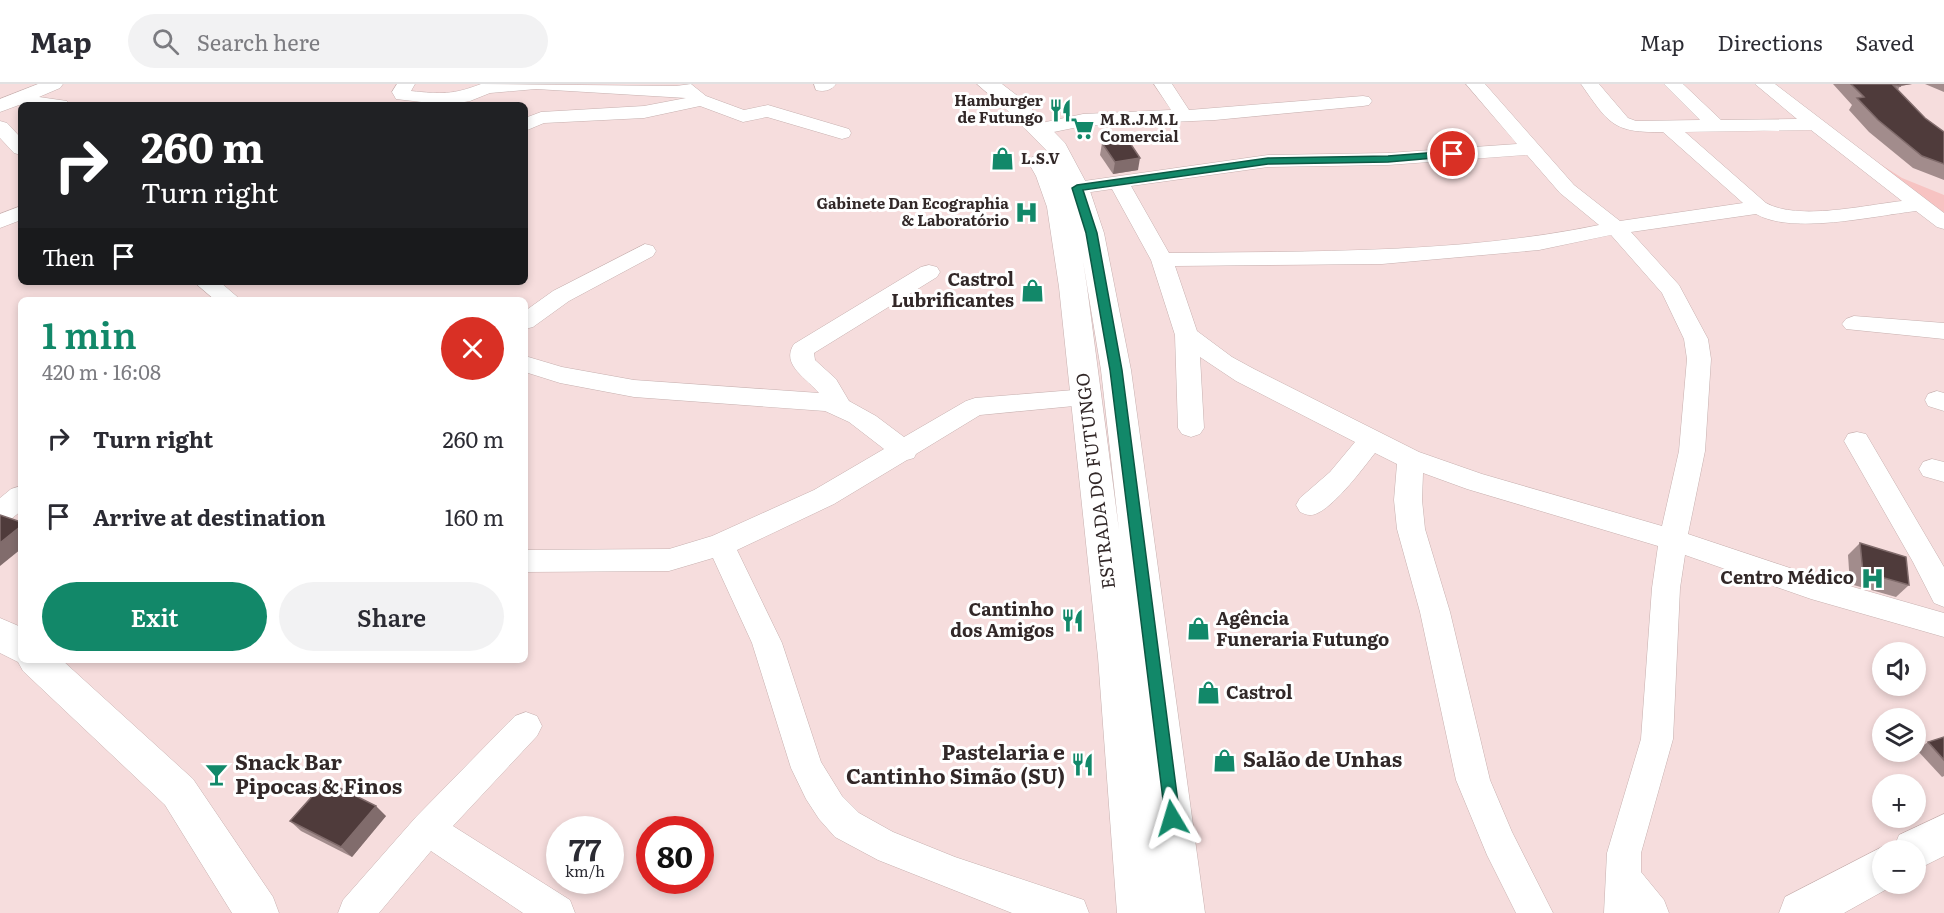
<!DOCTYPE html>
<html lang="en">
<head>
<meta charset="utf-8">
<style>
	:root { --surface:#fff; --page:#f2f2f3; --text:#2b2b33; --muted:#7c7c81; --line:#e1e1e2; --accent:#128869 }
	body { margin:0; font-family:Literata,serif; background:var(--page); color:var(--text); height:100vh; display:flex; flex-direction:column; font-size:22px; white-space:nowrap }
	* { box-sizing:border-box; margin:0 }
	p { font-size:20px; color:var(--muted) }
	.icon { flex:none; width:33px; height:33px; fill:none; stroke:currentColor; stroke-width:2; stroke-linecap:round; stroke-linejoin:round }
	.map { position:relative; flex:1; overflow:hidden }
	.panel { position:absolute; left:18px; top:213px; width:510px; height:366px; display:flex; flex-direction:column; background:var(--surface); border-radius:9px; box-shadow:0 3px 9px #0003 }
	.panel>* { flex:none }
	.guide { position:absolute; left:18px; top:18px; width:510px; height:183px; border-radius:9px; box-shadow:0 3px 9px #0003; background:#202124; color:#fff; overflow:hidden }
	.controls { position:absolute; left:1872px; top:558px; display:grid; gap:12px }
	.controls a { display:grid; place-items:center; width:54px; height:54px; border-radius:50%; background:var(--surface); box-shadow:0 3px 9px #0003; font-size:30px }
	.speed { position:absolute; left:546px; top:732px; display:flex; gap:12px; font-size:30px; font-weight:700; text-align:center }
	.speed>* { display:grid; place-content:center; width:78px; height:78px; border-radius:50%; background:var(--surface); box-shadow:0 3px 9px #0003; line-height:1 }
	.speed small { font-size:15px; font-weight:400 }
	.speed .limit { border:9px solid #d22; background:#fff; color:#111 }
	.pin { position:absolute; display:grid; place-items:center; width:51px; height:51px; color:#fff; margin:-26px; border:3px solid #fff; border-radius:50%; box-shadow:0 2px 6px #0007 }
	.me { position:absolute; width:66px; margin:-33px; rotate:353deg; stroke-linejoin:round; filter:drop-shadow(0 0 4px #0008) }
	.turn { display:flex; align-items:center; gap:21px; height:126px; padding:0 24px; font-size:27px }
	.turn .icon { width:78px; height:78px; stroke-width:2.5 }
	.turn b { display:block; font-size:42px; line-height:51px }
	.then { display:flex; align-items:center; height:57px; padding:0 24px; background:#0003; gap:12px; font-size:22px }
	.round { display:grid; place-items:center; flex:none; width:63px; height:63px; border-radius:32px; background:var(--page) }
	.summary { display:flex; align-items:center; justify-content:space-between; height:102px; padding:0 24px }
	h1 { font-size:36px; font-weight:600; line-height:45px; color:var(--accent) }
	.primary-button { display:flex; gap:12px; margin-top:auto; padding:12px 24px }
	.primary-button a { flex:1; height:69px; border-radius:36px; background:var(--accent); color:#fff; font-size:24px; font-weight:600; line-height:69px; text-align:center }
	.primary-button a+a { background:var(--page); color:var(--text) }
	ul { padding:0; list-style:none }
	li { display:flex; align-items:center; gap:18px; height:78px; padding:0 24px }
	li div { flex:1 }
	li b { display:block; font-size:22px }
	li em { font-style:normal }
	header { display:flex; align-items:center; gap:36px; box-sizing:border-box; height:84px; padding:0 30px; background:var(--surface); border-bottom:2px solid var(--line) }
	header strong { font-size:28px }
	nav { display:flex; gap:33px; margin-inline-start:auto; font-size:21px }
	.search { width:420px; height:54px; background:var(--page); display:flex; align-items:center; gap:15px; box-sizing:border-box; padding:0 21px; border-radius:33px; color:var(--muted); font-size:22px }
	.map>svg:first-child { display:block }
	.green { fill:#f7c3c2 }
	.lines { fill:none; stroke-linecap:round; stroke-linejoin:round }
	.minor-casing { stroke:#c7b0af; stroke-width:1 }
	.major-casing { stroke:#c7b0af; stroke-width:1 }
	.highway-casing { stroke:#c7b0af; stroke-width:1 }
	.minor { fill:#fff; fill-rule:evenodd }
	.major { fill:#fff; fill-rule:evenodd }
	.highway { fill:#fff; fill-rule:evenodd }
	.wall { fill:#a28c8c }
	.shaded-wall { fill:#816c6c }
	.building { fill:#4f3b3b; stroke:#816c6c; stroke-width:1.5 }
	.route { fill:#128869; stroke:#0c5844; stroke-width:1.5 }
	.labels { text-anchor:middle; stroke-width:6; stroke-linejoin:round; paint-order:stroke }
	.far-poi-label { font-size:15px; font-weight:bold; fill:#322828; stroke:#fff; text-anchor:end }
	.poi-label { font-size:18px; font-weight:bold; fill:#322828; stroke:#fff; text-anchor:end }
	.street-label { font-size:18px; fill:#322828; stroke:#fff }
	.near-poi-label { font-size:21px; font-weight:bold; fill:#322828; stroke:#fff; text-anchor:start }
</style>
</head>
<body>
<header>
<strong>Map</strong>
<div class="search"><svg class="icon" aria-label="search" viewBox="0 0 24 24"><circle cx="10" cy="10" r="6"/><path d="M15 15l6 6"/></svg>Search here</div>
<nav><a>Map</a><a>Directions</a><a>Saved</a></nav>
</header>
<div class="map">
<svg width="1944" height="829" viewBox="0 0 1944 829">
	<rect width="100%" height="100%" fill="#f6dddd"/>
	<path class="green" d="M1874 76 1902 94 1944 111V131Z"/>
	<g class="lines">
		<defs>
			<g id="minor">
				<path d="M38 0H63L60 4 39 13 67 17 69 21H19L0 28V15Z"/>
				<path d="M397 0H415L411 7C442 10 452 11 481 0L676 2 691 0 706 12 744 26 768 21 849 45 851 49 849 53 842 55 767 33 743 38 700 22 644 34 544 39 525 47V34L541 28 644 22 686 14 536 5 490 9 470 17 447 21 396 15 392 8Z"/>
				<path d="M814 0H836C831 7 823 8 816 6Z"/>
				<path d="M1154 0H1172L1189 26 1363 12 1369 13 1372 17 1369 21 1363 22 1215 36 1083 42 1039 51 1032 49 1030 45 1032 41 1083 30 1171 26Z"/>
				<path d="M1466 0H1485L1574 101 1620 137 1743 119 1663 48C1613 49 1609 40 1581 0H1599L1628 34 1636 37 1700 36 1664 0H1683L1721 36 1797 35 1755 0H1775L1944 129V145L1937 143 1916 127C1873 132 1792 151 1756 130L1631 148 1679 201 1708 255 1711 275 1705 367 1688 450 1811 491 1944 529V553L1811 515 1685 471 1680 504 1673 655 1641 769V788L1664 816 1669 829H1604L1607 769 1641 655 1652 504 1658 462 1467 405 1423 389 1422 416 1425 445 1450 528 1490 696 1512 748 1553 829H1516L1487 771 1456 696 1420 528 1397 445 1394 416 1397 380 1375 369C1364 383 1328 432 1310 431 1306 431 1303 429 1300 428L1296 421 1300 414 1330 388 1355 358 1236 297 1200 273 1204 344 1200 350 1191 353 1182 350 1178 344 1175 251 1151 176 1112 105 1077 110 1070 108 1067 104 1070 100 1077 98 1268 71 1388 69 1517 60ZM1811 46 1902 117C1865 121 1798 137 1766 119L1685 48ZM1527 71 1560 109 1599 141C1458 170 1313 167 1169 169L1131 102 1268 83 1388 81ZM1611 151 1662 209 1684 255 1687 275 1679 367 1662 442 1482 390 1419 368 1254 285 1232 273 1197 247 1175 182 1382 180 1539 166Z"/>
				<path d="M0 37 7 39 21 54V71L14 69 0 54Z"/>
				<path d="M21 122V136L0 144V130Z"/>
				<path d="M645 160 653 162 656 167 653 172 569 217 533 243 525 245V227L553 207Z"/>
				<path d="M929 181 937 183 940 188 937 193 814 269 815 276 836 295 849 317 876 332 904 353 966 317 975 314 1086 305 1095 308 1098 314 1095 320 980 331 916 370 914 374 907 376 834 420 737 466 782 559 821 678 842 712 859 729 893 748 955 773 1084 816 1089 829H1012L878 776 835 753 819 735 806 715 791 684 752 559 713 474 669 487 525 488V466L669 465 712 452 814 406 884 365 849 338 825 327 634 313 560 299 525 288V272L562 283 634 296 819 309C808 295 780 281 794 260L921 183Z"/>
				<path d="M194 198H220L241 216H215Z"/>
				<path d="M1854 232 1944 239V255L1846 245 1842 240 1846 235Z"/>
				<path d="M1937 307 1944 309V327L1928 322 1925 316 1928 310Z"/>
				<path d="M1857 348 1866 350 1944 483V523L1934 519 1913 478 1844 357 1848 350Z"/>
				<path d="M1932 375 1944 378V398L1923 392 1919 385 1923 378Z"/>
				<path d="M21 402V427L10 436 0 439V414L11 405Z"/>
				<path d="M526 628 537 632 542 642 537 652 453 742 570 816 575 829H523L431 767 379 829H338L343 816 416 733 515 632Z"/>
			</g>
			<g id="major">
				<path d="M0 534 21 543V576H62L193 695 273 813 279 829H232L165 721 23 587 18 578 0 569Z"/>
				<path d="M1944 730V772L1916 786V766H1893L1899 751Z"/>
				<path d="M1882 763 1891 766H1882V800H1896L1844 829H1779L1785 813Z"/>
			</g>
			<path id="highway" d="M977 0H1002L1023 16 1065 59 1089 104 1104 149 1131 286 1205 829H1117L1098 573 1059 203 1047 123 1036 92 1028 78 1032 73 1040 71 1048 73 1052 78 1047 67 1007 26ZM1083 177 1101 286 1119 446 1087 203Z"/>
		</defs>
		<use href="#minor" class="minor-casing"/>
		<use href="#major" class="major-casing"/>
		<use href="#highway" class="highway-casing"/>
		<use href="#minor" class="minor"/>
		<use href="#major" class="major"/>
		<use href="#highway" class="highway"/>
	</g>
	<g class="wall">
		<path d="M1833 0H1912L1900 2 1898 6 1925 34 1944 48V96L1913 84 1869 48 1849 26 1852 21Z"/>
		<path d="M1925 0H1944V8Z"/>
		<path d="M1102 59 1138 86 1113 90 1100 71Z"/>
		<path d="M1860 459 1909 501 1896 513 1850 500 1848 471Z"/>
		<path d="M1944 653V692L1942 693 1917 666 1928 658Z"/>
		<path d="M386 732 352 773 301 747 290 737Z"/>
	</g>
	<g class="shaded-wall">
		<path d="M1887 0H1912L1900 2Z"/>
		<path d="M1140 74 1138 86 1113 90 1115 78Z"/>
		<path d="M21 442V465L0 482V459Z"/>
		<path d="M376 722 386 732 352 773 341 763Z"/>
	</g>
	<g class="building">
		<path d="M1851 0H1899L1900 2 1893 1 1925 34 1944 48V80L1922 72 1878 36 1857 14 1864 13Z"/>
		<path d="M1128 56 1140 74 1115 78 1102 59Z"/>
		<path d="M0 431 21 438V442L0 459Z"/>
		<path d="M1860 459 1906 473 1909 501 1863 488Z"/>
		<path d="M1944 653V676L1928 658Z"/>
		<path d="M326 697 376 722 341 763 290 737Z"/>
	</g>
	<path class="route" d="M1453 67 1457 68V72L1388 78 1268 80 1083 106 1097 149 1122 286 1180 734 1178 740 1172 742 1166 740 1110 286 1086 149 1072 104 1077 101 1268 74 1388 72Z"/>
	<defs>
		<symbol id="restaurant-bare" viewBox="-9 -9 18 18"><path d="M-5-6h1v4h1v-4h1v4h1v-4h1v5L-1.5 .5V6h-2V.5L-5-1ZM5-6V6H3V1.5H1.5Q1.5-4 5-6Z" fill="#128869" stroke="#fff" stroke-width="2.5" paint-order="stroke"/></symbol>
		<symbol id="supermarket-bare" viewBox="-9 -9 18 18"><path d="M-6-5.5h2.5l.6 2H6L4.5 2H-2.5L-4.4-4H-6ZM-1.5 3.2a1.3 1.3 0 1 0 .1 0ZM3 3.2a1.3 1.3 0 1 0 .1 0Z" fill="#128869" stroke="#fff" stroke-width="2.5" paint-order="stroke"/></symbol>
		<symbol id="shop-bare" viewBox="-9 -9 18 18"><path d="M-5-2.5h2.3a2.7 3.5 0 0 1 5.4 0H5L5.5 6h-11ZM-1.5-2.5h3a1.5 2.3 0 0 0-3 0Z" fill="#128869" stroke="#fff" stroke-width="2.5" paint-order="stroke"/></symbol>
		<symbol id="hospital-bare" viewBox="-9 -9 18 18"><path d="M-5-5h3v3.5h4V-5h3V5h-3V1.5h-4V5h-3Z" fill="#128869" stroke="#fff" stroke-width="2.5" paint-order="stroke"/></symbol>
		<symbol id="bar-bare" viewBox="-9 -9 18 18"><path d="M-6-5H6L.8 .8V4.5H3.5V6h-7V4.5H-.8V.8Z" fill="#128869" stroke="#fff" stroke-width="2.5" paint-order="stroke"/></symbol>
	</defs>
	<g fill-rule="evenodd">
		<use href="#restaurant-bare" x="1044" y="10" width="33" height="33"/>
		<use href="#supermarket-bare" x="1066" y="28" width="33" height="33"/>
		<use href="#shop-bare" x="986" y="58" width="33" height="33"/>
		<use href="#hospital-bare" x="1010" y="112" width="33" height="33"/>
		<use href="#shop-bare" x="1016" y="190" width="33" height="33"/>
		<use href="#hospital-bare" x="1856" y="478" width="33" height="33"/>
		<use href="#restaurant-bare" x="1056" y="520" width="33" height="33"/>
		<use href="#shop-bare" x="1182" y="528" width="33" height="33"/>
		<use href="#shop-bare" x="1192" y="592" width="33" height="33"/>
		<use href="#shop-bare" x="1208" y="660" width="33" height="33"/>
		<use href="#restaurant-bare" x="1066" y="664" width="33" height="33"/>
		<use href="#bar-bare" x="200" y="674" width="33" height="33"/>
	</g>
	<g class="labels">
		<g class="far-poi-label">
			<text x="1043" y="22">Hamburger<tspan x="1043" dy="17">de Futungo</tspan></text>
			<text x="1100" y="41" text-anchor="start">M.R.J.M.L<tspan x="1100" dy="17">Comercial</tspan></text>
			<text x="1021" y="80" text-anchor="start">L.S.V</text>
			<text x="1009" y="125">Gabinete Dan Ecographia<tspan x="1009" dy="17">&amp; Laboratório</tspan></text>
		</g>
		<g class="poi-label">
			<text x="1014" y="202">Castrol<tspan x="1014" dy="21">Lubrificantes</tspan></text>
			<text x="1854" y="500">Centro Médico</text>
			<text x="1054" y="532">Cantinho<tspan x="1054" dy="21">dos Amigos</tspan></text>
			<text x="1216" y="541" text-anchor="start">Agência<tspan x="1216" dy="21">Funeraria Futungo</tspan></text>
			<text x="1226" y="615" text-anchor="start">Castrol</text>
		</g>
		<g class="street-label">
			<text transform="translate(1096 397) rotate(-97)" y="6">ESTRADA DO FUTUNGO</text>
		</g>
		<g class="near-poi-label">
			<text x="1065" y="676" text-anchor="end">Pastelaria e<tspan x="1065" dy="24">Cantinho Simão (SU)</tspan></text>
			<text x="1243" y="683">Salão de Unhas</text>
			<text x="235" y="686">Snack Bar<tspan x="235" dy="24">Pipocas &amp; Finos</tspan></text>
		</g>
	</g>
</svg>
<div class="controls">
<a><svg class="icon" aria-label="sound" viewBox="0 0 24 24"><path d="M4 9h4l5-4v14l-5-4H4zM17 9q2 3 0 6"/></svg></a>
<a><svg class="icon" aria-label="layers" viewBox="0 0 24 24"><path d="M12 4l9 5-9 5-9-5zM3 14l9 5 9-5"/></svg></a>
<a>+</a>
<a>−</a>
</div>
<div class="speed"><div>77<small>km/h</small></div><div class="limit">80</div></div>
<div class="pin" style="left:1453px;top:70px;background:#d93025"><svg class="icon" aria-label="arrive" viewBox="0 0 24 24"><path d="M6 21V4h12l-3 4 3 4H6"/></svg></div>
<svg class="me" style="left:1172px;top:734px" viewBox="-20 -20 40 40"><path d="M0-17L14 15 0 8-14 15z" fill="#128869" stroke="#fff" stroke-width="4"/></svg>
<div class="guide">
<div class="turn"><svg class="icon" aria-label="right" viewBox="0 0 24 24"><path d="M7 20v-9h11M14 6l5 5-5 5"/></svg><div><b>260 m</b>Turn right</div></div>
<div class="then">Then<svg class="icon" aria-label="arrive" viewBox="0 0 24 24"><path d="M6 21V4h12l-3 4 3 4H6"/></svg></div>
</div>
<section class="panel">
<div class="summary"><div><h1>1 min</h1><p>420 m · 16:08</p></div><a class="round" style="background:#d93025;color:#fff"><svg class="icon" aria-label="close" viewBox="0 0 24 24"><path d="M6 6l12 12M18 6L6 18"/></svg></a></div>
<ul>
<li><svg class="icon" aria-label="right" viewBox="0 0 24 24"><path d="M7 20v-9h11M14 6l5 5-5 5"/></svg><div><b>Turn right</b></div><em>260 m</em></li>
<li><svg class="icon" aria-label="arrive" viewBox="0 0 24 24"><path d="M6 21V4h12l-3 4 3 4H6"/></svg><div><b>Arrive at destination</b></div><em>160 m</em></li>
</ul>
<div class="primary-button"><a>Exit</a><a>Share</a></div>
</section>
</div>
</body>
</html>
